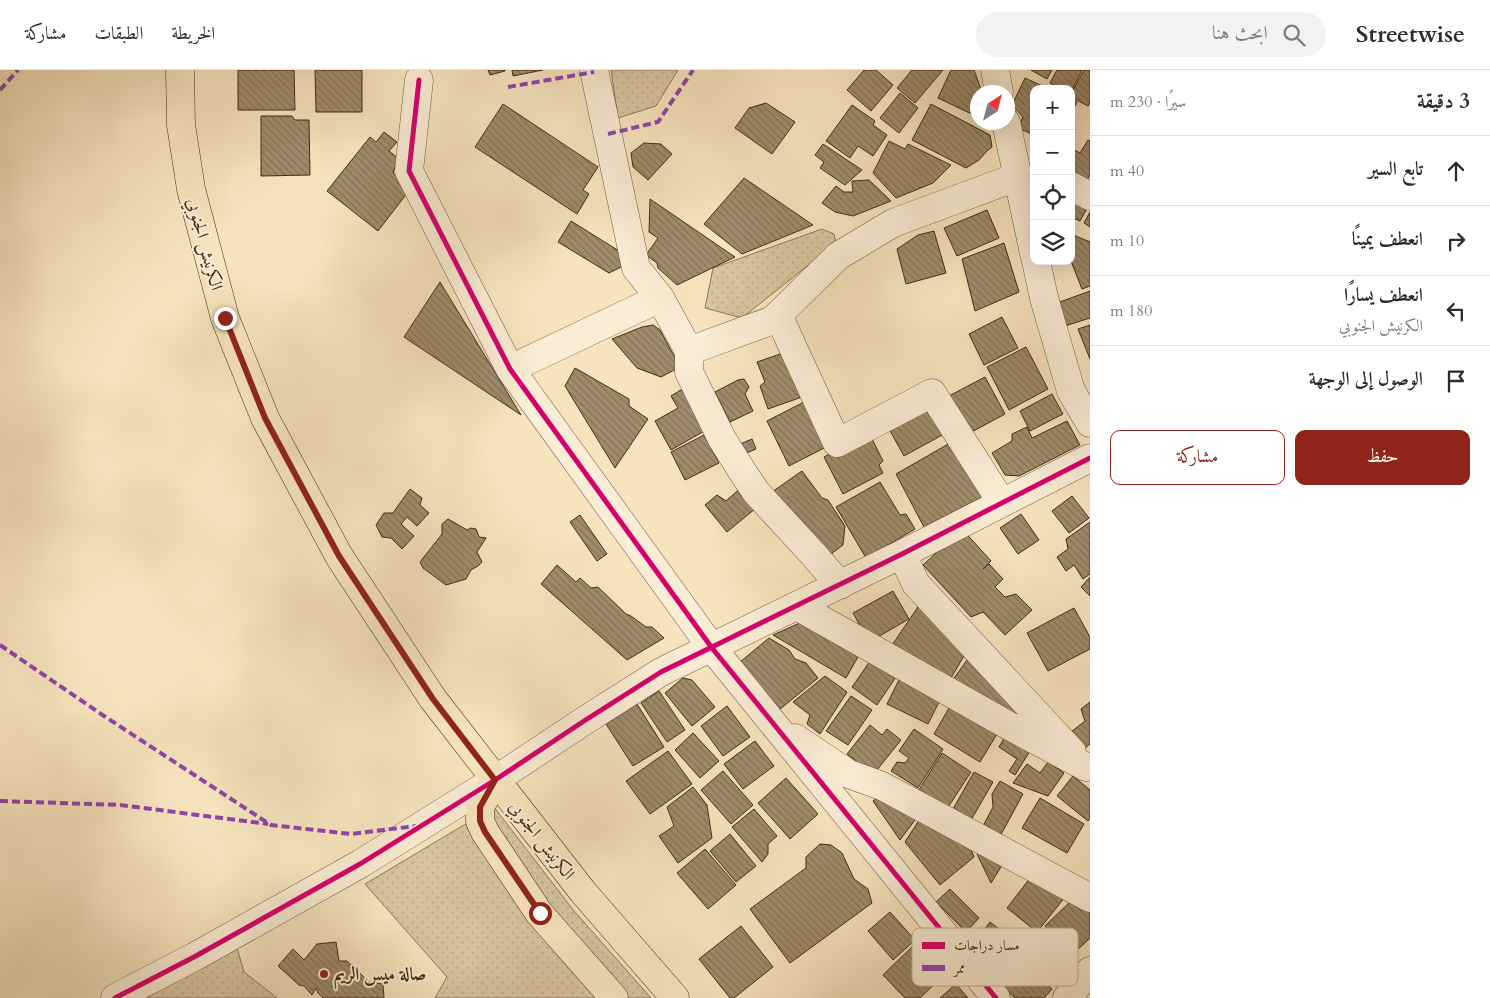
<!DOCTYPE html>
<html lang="ar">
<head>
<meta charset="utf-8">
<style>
	body { margin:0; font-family:Cardo,Amiri,serif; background:#f2f2f3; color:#2b2b33; direction:rtl }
	.controls { position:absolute; right:15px; top:15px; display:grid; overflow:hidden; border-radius:10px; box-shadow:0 5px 20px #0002 }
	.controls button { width:45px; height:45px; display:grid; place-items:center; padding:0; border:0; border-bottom:1px solid #e1e1e2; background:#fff; color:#2b2b33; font:25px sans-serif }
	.compass { position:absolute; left:970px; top:15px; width:45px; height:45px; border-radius:50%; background:#fff; box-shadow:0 5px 20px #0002; rotate:36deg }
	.stop { position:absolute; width:15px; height:15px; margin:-11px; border:4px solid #8f2418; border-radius:50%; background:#fff }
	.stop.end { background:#8f2418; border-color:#fff; box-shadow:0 1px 5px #0008 }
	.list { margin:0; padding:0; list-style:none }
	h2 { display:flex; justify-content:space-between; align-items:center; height:65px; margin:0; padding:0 20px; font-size:21px }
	h2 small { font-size:16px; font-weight:400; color:#7c7c81 }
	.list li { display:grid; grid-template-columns:32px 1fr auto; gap:15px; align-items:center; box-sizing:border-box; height:70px; padding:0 20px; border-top:1px solid #e1e1e2 }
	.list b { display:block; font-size:19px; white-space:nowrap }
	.list p { margin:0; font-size:16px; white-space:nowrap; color:#7c7c81 }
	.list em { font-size:16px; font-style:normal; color:#7c7c81 }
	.actions { display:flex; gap:10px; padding:15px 20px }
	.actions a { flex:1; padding:11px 0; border:1px solid #8f2418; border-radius:10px; text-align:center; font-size:18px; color:#8f2418 }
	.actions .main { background:#8f2418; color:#fff }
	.icon { flex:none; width:28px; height:28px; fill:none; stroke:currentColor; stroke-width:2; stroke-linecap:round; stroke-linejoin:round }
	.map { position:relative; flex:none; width:1090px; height:928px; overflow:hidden; direction:ltr }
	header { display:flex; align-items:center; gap:30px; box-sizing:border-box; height:70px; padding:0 25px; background:#fff; border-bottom:1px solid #e1e1e2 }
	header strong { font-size:24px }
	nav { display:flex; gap:28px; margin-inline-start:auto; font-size:18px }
	.search { width:350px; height:45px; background:#f2f2f3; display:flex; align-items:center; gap:12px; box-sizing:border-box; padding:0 18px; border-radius:28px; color:#7c7c81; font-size:19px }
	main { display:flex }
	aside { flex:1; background:#fff }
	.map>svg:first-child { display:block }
</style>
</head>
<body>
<header>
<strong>Streetwise</strong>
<div class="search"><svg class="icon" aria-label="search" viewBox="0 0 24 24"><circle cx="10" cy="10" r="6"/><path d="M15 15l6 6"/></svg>ابحث هنا</div>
<nav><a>الخريطة</a><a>الطبقات</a><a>مشاركة</a></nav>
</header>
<main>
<aside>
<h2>3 دقيقة<small>سيرًا · 230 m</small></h2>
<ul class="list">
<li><svg class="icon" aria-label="ahead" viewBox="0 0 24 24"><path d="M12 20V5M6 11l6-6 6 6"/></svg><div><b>تابع السير</b></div><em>40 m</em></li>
<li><svg class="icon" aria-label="right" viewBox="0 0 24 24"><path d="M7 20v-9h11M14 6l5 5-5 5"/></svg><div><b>انعطف يمينًا</b></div><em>10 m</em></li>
<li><svg class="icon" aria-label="left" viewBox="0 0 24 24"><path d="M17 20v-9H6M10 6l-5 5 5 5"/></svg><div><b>انعطف يسارًا</b><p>الكرنيش الجنوبي</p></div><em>180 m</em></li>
<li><svg class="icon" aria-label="arrive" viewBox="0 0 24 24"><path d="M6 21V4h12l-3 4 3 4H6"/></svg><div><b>الوصول إلى الوجهة</b></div></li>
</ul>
<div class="actions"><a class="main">حفظ</a><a>مشاركة</a></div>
</aside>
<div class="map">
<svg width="1090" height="928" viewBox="0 0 1090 928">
	<defs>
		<pattern id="grass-dots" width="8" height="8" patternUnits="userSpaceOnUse" patternTransform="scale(1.25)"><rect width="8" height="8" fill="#d8c5a1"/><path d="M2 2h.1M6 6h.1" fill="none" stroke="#bba98a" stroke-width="1.8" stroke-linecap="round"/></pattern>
		<pattern id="building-back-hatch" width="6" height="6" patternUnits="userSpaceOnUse" patternTransform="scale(1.25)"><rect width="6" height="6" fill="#a08c6c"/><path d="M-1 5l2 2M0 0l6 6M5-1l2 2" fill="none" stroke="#847358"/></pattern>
	</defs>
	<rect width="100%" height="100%" fill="#f7e4be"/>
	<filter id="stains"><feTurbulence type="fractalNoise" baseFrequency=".004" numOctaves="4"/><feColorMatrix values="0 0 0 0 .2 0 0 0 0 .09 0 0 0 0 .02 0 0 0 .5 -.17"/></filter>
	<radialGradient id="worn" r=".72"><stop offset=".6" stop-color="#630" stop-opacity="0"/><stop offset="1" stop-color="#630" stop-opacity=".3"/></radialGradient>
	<!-- grass -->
	<path fill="url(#grass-dots)" stroke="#8c785a" d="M611,0H678L656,36L618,48Z
		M822,159L834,164L836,173L742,248L705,238L713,198Z
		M494,737L574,841L651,928H435L447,907L365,814Z
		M237,878L244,902L277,928H145Z"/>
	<!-- building -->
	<path fill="url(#building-back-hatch)" stroke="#412c14" d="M238,0H294L295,40H238Z
		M315,0H362V42H316Z
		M488,0H505V1L490,5Z
		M512,0H543L513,6Z
		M864,0H876L893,15L871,41L847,20Z
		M912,0H943L915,33L897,18Z
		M951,0H974L982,22H978V47L938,28Z
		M1031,0H1052L1047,9Z
		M1057,0H1082L1071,22V19H1062L1050,13Z
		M1084,0H1090V32L1088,36L1071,27V24Z
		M1025,8L1049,19H1034V65L1018,58L1023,47L1012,35Z
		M900,23L918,38L899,63L880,48Z
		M1071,29L1077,32L1071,44Z
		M766,33L795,52L772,84L735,58L749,38Z
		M503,34L598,97L583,120L589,124L577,144L475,77Z
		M931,34L990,65L992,77L987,81L979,90L966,98L912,70Z
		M852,35L875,51L873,55L887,65L873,86L858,76L850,88L826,71Z
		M261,46H292L295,50H309L310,105L261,106Z
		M384,62L397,72L389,81L398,88L393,103L406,114L408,122L378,161L327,121L370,67L376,72Z
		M1088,70L1090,71V105L1081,120L1071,114V78L1080,83Z
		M889,71L905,79L908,74L951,95L933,113L896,128L873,103Z
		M644,73L661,74L672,84L648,110L633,97L631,83Z
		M823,74L862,100L845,115L820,98L824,92L815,85Z
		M744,108L813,155L742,184L704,154Z
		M869,110L891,131L853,146L835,142L822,133L836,116L844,122H853L852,111Z
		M1071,120L1090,133L1080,151L1071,147Z
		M650,129L735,187L677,215L658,198L657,193L646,185L658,168L649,162Z
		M987,140L999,168L957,186L944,158Z
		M1090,142V157L1084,153Z
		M571,151L619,181L623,196L609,203L558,172Z
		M934,161L946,203L906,214L897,179L918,165Z
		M1071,164L1090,172V216L1082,219L1071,191Z
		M1004,173L1019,222L975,241L962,189Z
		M440,212L521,345L404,267Z
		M1090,221V248L1065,256L1057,233Z
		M1002,247L1018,278L984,295L969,264Z
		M653,255L660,260L680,297L661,307L637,298L612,269L642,257Z
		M1090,255V289L1078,259Z
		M1026,277L1048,319L1009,340L987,297Z
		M786,282L802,327L768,339L760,316L765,312L757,292Z
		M575,298L629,329V336L648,349L615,398L565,316Z
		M985,307L1005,344L968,364L947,327Z
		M744,309L749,317L745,324L753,341L730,352L715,322L738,310Z
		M684,318L708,359L671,380L655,351L678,338L671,326Z
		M1052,324L1063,344L1030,361L1020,341Z
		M804,332L832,374L789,396L767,351Z
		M928,335L944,364L904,386L888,357Z
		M1067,351L1080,375L1019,406L1005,405L992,383L1012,371V364L1027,357L1032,368Z
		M869,363L883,391L879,395L883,403L843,424L824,387Z
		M704,365L719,393L685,410L671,382Z
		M752,369L756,379L737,387L733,377Z
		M957,369L992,422L924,457L896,404Z
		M802,401L822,428L828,430L845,456L843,475L822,491L772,422Z
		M880,412L900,445L906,444L915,459L866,488L836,437Z
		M744,415L756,438L727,462L705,435L717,425L726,431Z
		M410,419L422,428L420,435L429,443L417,456L407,447L401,454L414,466L402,479L391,468L382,467L376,455L384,443H393Z
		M1072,426L1089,448L1069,463L1052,441Z
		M1021,444L1039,470L1018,484L1000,458Z
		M580,445L607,484L597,491L570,452Z
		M448,449L467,460L471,458L476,459L479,467L486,468L477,482L482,492L478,496L471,500L466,509L446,515L423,498L420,492L442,464V454Z
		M1090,452V504L1083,509L1074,495L1066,501L1057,487L1068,479L1066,469Z
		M962,459L991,491L983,499L989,494L1003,509L995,517L1005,527L1016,524L1032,540L1005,565L983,542L971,547L923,495Z
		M557,495L576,512L580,508L591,518L598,517L626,544L631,546L646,557H652L664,568L627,590L541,514Z
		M1090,507V526L1081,517Z
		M893,521L909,549L869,572L853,543Z
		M920,534L964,586L945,618L888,581Z
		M1074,538L1090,567V579L1048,601L1027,563Z
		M802,552L859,585L846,608L773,565Z
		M769,568L789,580L795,589L806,593L818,608L779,640L740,592Z
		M970,586L1027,647L1019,658L949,615Z
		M873,587L898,604L877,635L852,617Z
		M825,606L847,622L820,664L807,654L810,645L793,632Z
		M901,606L942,626L928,654L887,634Z
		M683,608L692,610L715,637L692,656L665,623Z
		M659,621L685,660L667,672L641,633Z
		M851,626L872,640L848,675L826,661Z
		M953,631L1000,659L980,692L934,664Z
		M1090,632V674L1084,679L1071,662L1085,651L1081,639Z
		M637,634L664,677L633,696L606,654Z
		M727,636L750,667L723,686L701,656Z
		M870,655L882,665L887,659L901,670L873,705L847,684Z
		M914,659L943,679L918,718L891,701L897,692L905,693L909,688L899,681Z
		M693,663L719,691L700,708L675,680Z
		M1006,665L1030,681L1015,705L1009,701L1017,689L999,677Z
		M755,671L774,696L743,719L724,694Z
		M668,681L692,714L650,744L626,711Z
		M942,683L971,702L945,742L917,723Z
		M1048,692L1064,703L1048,726L1013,713L1027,694L1040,703Z
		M723,701L753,735L731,754L701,720Z
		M974,702L993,712L967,757L949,746Z
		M1073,706L1090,720V748L1088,751L1057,726Z
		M786,708L818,744L790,769L758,733Z
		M1000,711L1023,724L998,770L981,760L993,737L992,724Z
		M693,717L707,735L712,768L678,793L659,766L674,756L667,737Z
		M885,722L918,746L900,770L873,731Z
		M1040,728L1084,754L1067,783L1022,758Z
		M754,739L777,766L768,774V784L762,792L732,757Z
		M923,744L968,772L974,787L940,815L905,772Z
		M730,764L756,796L736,812L710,781Z
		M820,774L831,775L842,783L854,809L868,819L872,833L790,893L750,839L806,798V787Z
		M981,778L1004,792L991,813L977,784Z
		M705,779L736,815L708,839L677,803Z
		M1034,803L1065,827L1037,862L1007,838Z
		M950,819L979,848L966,862L936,832Z
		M1072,830L1090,838V868L1073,884L1045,856Z
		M890,842L915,870L893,890L868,861Z
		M990,852L1021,876L1002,902L971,878Z
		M741,856L773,897L734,928H730L699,889Z
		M336,872L339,891H347L369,912L383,914L384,928H323L318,923L316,918L312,925L304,916L299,915L278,896L293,879L304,890L317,874Z
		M915,874L944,905L920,928H905L883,905Z
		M1019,891L1052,919L1044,928H1015L999,914Z
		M956,914L968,928H940Z"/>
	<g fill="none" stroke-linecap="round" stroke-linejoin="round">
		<!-- minor casing -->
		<g stroke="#6e5a3e" stroke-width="29">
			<path id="minor" d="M594,0L636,198L660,228L689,281L773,250L838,186L893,153L1017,107
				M995,0L999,22
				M419,10L409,101L510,299L712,578L996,928
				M1006,52L1034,183
				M1071,116L1090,126
				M1036,191L1044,228L1071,321L1090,353
				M778,245L837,373L932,323L1002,433
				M689,281V302L722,369L742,401L756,422L813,484L840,515
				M510,299L660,228
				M902,484L916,514L1072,682
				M797,536L1013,658L1086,697
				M795,668L849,704L882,716L1090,828
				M115,928L194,887L360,794L495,710L584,651L661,602L902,484L1090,388
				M1067,928L1090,901"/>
		</g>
		<!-- major casing -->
		<g stroke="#412c14" stroke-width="29">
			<path id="major" d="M180,0L181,55L191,119L225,248L265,348L339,486L433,629L583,822L675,928
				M495,710L480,737V751L485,762L539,843L614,928"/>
		</g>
		<!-- minor -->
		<use href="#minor" stroke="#faedd5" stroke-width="28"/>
		<!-- major -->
		<use href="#major" stroke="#f7e4be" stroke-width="28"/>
		<!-- quiet -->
		<path stroke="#8e44ad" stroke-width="4" stroke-dasharray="8 4" stroke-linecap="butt" d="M508,17L594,2
			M0,20L18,0
			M608,64L658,52L693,0
			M0,575L104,646L271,755L351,764L416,756
			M0,731L120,735L268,754"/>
		<!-- cycleway casing -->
		<g stroke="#faedd5" stroke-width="8">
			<path id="cycleway" d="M419,10L409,101L510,299L712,578L996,928
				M115,928L194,887L360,794L495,710L584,651L661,602L902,484L1090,388"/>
		</g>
		<!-- cycleway -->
		<use href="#cycleway" stroke="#d6006c" stroke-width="5"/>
	</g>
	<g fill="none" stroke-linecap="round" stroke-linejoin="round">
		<!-- route -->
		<path stroke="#8f2418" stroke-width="6" d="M225,248L265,348L339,486L433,629L495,710L480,737V751L485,762L540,843"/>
	</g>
	<!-- markers -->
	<circle fill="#8f2418" stroke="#faedd5" stroke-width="2" cx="324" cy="904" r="5"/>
	<g text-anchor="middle" stroke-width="4" stroke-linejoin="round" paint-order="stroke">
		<!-- street labels -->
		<g font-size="18" fill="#412c14" stroke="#faedd5">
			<text transform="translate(205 174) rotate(75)" y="6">الكرنيش الجنوبي</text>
			<text transform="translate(542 770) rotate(52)" y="6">الكرنيش الجنوبي</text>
		</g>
		<!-- poi labels -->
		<g font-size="18" font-weight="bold" fill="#412c14" stroke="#faedd5" text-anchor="start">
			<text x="334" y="910">صالة ميس الريم</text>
		</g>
	</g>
	<!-- legend -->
	<rect x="912" y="858" width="166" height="58" rx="8" fill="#faedd5" stroke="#c2b39b" stroke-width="1"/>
	<rect x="922" y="872" width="23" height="7" fill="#d6006c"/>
	<rect x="922" y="895" width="23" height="6" fill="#8e44ad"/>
	<g font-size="14" fill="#412c14">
		<text x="954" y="880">مسار دراجات</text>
		<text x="954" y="903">ممر</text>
	</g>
	<rect width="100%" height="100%" filter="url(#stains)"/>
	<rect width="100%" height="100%" fill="url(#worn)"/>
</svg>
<div class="controls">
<button>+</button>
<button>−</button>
<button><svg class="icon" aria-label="locate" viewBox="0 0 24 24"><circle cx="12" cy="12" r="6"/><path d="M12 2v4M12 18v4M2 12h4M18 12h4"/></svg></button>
<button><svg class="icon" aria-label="layers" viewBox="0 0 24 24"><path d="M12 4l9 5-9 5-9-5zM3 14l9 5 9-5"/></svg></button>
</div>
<svg class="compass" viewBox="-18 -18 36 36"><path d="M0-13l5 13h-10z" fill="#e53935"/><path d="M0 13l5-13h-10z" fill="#7c7c81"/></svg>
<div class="stop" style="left:540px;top:843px"></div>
<div class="stop end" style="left:225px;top:248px"></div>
</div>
</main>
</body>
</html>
